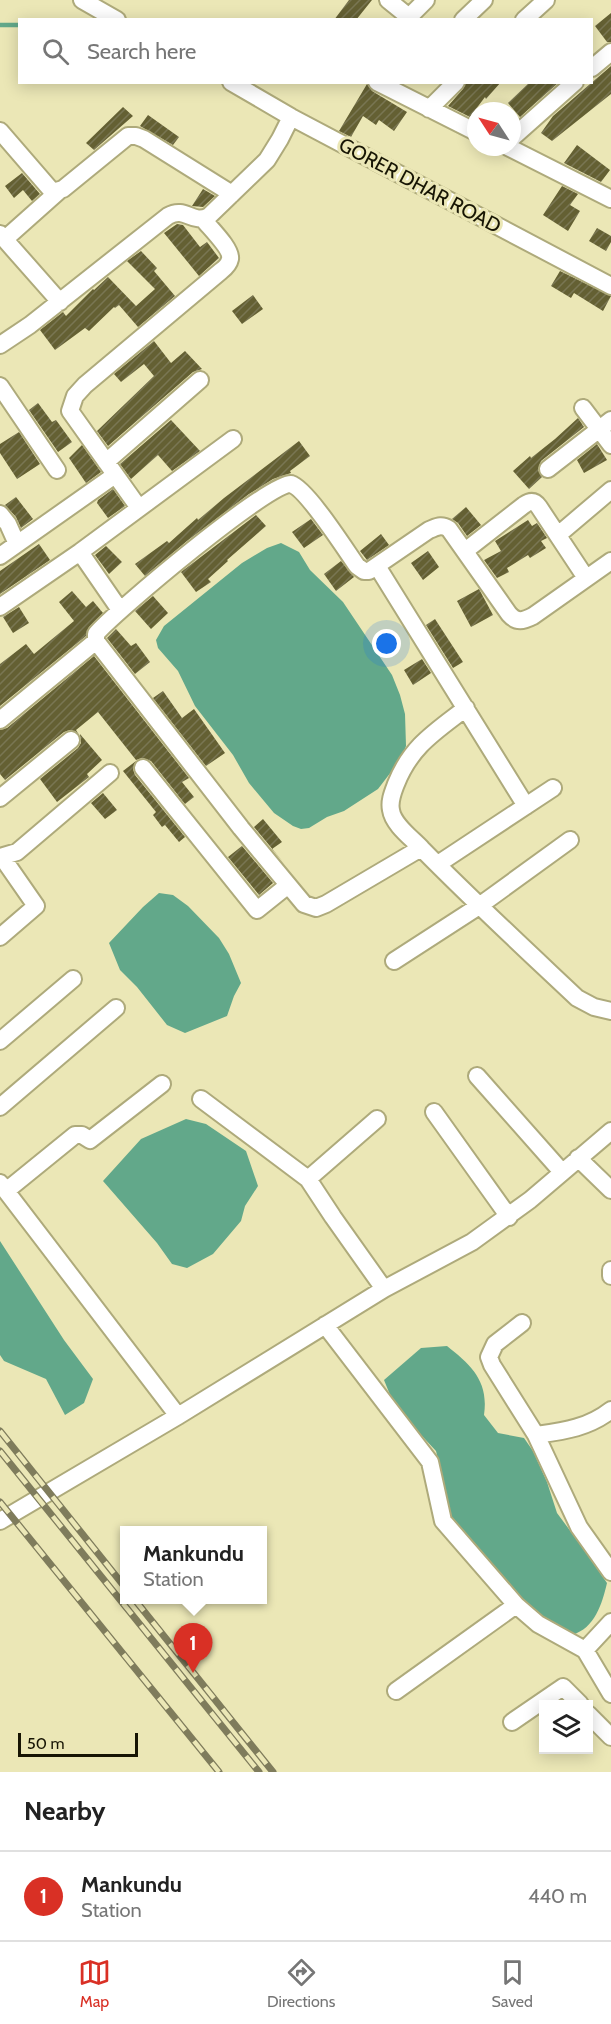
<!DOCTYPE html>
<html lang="en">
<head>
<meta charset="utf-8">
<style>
	body { margin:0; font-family:Cabin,sans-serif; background:#f2f2f2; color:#222 }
	.controls { position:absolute; right:18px; bottom:18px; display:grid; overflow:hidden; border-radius:0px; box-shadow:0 3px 15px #0003 }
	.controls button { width:54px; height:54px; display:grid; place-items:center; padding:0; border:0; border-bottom:2px solid #e0e0e0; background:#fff; color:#222; font:30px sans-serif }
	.compass { position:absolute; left:467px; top:102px; width:54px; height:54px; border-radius:50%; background:#fff; box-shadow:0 3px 15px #0003; rotate:306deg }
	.scale { position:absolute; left:18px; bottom:15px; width:120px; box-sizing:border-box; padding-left:6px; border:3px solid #171504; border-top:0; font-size:16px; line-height:21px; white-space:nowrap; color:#171504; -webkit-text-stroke:4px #ebe7b6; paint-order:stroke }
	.you { position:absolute; left:387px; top:644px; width:21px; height:21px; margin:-15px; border:4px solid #fff; border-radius:50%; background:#1a73e8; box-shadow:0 0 0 9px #1a73e833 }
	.badge { display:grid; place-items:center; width:39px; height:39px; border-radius:50%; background:#d93025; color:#fff; font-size:20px; font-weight:700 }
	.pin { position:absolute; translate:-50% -50px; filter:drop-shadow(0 2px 3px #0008) }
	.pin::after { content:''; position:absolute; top:32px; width:21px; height:18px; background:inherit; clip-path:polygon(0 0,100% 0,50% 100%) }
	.popup { position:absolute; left:120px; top:1526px; width:147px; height:78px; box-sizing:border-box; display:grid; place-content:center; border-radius:0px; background:#fff; filter:drop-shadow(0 2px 4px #0005); font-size:20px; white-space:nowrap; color:#767676 }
	.popup b { font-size:22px; color:#222 }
	.popup::after { content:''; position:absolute; left:50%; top:100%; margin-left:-12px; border:12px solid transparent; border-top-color:#fff }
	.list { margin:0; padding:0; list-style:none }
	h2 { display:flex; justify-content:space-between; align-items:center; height:78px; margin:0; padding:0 24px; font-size:26px }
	h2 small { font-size:20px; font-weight:400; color:#767676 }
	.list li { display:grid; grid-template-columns:39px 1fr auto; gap:18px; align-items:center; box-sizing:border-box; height:90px; padding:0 24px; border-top:2px solid #e0e0e0 }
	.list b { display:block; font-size:22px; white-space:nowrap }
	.list p { margin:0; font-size:20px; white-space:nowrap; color:#767676 }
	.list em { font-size:20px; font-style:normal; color:#767676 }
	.icon { flex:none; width:33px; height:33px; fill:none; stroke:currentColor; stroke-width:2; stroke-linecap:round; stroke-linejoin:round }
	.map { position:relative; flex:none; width:611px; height:1772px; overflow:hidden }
	.search { position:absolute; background:#fff; box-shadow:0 3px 15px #0003; left:18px; right:18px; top:18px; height:66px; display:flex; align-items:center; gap:15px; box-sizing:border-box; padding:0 21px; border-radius:0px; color:#767676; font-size:22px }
	.sheet { height:168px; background:#fff }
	nav { display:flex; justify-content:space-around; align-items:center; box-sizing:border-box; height:84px; border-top:2px solid #e0e0e0; background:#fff; font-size:16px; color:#767676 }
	nav a { display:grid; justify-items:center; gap:3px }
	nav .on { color:#d93025 }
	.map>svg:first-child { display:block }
</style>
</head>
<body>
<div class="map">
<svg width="611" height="1772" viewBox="0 0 611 1772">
	<defs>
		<pattern id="building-hatch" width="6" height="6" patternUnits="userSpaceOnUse" patternTransform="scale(1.5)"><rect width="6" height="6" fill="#646033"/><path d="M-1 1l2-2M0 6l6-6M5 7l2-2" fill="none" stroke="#797653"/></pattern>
	</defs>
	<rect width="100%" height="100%" fill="#ebe7b6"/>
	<!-- water -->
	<path fill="#62a88a" d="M281,543L299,552L310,570L343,602L392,675L400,695L405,714L406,746L401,759L378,789L344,811L327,817L309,828L301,829L293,826L274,813L249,783L233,755L195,706L178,671L158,648L156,640L164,626L242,563L267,548Z
		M159,893L173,895L188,906L219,938L229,954L241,983L234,996L227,1016L185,1033L167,1025L137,987L120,970L109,943L143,907Z
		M186,1119L206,1124L246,1151L258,1186L245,1206L241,1221L213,1254L187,1268L172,1264L157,1243L103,1181L141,1139Z
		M0,1241L64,1340L93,1379L84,1403L65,1415L46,1379L4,1361L0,1355Z
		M447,1346C471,1365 489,1381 484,1415L498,1433L524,1438L533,1451L547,1482L557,1513L580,1544L607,1583C602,1604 595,1628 572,1635L555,1626L516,1594L449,1517L446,1493L436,1451L395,1407L384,1380L421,1348Z"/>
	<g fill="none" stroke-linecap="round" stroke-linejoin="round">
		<!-- stream -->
		<path stroke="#62a88a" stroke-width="4.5" d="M0,25H20"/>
	</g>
	<!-- building -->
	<path fill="url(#building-hatch)" d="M349,0H372L356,20H334Z
		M611,13V42H607L595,26Z
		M611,66V94L552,141L541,133L553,116Z
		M466,82H501L486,99L485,97L470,117L448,106L463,89Z
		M530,82H559L520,117L508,103Z
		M367,84L372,91L407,112L394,131L379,120L376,125L363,116L351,137L339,131Z
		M123,107L133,116L94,150L86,143Z
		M148,115L179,137L173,145L140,126Z
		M577,145L610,170L601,182L564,163Z
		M22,173L40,194L32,201L23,190L14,198L5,186Z
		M562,186L578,194L570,205L580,211L568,231L543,215Z
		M203,189L215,196L203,207L192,206Z
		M177,224L183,225L200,247L207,242L219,258L199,276L164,233Z
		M597,228L611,236V242L606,251L589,241Z
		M141,251L157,268L154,271L175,296L138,327L119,305L115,308L114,307L89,331L85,328L55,350L40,330L63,312L66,316L93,289L94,290L108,277L136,306L155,289L127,261Z
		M560,271L611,296L603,311L574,293L571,298L551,286Z
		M253,295L263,309L242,324L232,311Z
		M154,341L171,363L185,351L202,369L193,372L108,446L97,431L154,376L144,364L121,382L114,374Z
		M38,403L52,422L56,420L72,442L58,452L29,410Z
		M578,418L584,427L541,461L538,470L542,477L529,489L513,471L530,456L531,458L555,439Z
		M171,420L200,451L172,471L158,455L131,479L120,464Z
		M19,432L40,464L17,479L0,453V444Z
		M299,441L310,456L290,471L291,473L273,479L249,494L187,541L145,576L135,564L167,541L169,543L197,518L198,520L224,498Z
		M597,444L607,460L584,473L577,460Z
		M82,445L101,472L86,483L69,458Z
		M113,489L125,506L108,518L97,503L98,500Z
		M16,497L33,519L21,528L16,517L5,505Z
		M466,507L481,525L467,536L458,523L452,519Z
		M256,515L266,526L227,560L228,561L208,579L211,582L196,592L181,572Z
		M311,519L323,535L304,548L292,532Z
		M528,520L532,526L537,523L547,538L541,541L546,548L530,558L528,555L507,568L509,572L497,578L484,560L501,551L495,541Z
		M381,534L389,545L367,560L360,551Z
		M39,544L50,560L0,594V571Z
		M106,546L122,562L109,574L95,555Z
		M428,551L439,567L423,580L411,563Z
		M341,561L354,577L336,591L324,574Z
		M479,589L493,615L471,627L457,601Z
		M72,591L86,607L93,601L103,613L89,627L86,636L0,706V664L26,644L34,654L74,621L59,602Z
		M153,596L168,613L151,629L135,611Z
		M19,607L29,623L13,633L3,617Z
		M435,619L463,662L453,668L426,625Z
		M116,629L131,646L136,643L150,662L135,674L107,638Z
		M94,656L189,778L182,782L194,797L185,804L151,761L142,758L136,760L98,712L76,730L78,733L70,730L64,732L5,780L0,774V730L7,728Z
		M422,659L431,673L413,685L404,670Z
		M163,691L182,718L194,709L225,753L206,766L153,698Z
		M80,734L102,760L87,774L89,777L57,802L40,779L78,748L81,743Z
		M136,761L133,769L135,775L185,837L179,842L165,825L162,827L153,815L156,812L123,771Z
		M103,793L117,810L105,819L91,803Z
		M263,819L282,842L272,849L284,863L254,827Z
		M242,846L273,883L259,895L228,857Z"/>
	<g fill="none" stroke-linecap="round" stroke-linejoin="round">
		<!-- minor casing -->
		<g stroke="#aeaa7b" stroke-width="20">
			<path id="minor" d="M82,0L117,20
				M388,0L409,17
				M406,20L426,0
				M463,20L484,0
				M524,20L546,0
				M592,68L611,52
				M231,82L291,117L611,286
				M377,82L476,132
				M429,109L456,82
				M0,131L51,190L56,191L63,189L128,136H136L144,139L232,194
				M512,138L575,82
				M508,147L611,199
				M0,234L60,302
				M5,239L60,190
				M0,345L30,325L168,216C186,206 192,225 209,216L267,160L280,139L291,117
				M0,386L57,470
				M583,408L611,445
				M106,462L200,380
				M548,469L611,420
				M139,508L70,411L75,396L85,385L221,271C225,268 229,264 230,259C232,249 210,228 203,219
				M0,514L8,524L17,544
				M558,535L611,490
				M465,551L524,505C530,501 534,500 539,507L586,578
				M80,552L120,610
				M0,556L115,475
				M377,566L526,806
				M0,607L80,552L233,439
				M466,708C435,732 411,746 396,784C393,792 389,801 391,810C393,825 413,839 422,849C472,900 525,949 577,998L594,1007L611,1011
				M0,720L96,641
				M143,768L257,910L287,886
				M0,798L71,740
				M421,848L326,904L316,908L304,904L241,828L99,645L96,641V634C113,613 273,479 291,484C307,489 345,549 357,566L364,571H369L429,530C437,527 441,524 449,529L509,614C517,623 523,621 533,616L611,561
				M0,857L17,852L110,773
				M438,864L553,788
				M0,937L36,906L2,857
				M394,961L479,906L570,840
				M0,1041L73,979
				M477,1076L562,1172
				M201,1099L308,1179L333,1217L384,1289
				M0,1107L116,1008
				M434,1112L509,1217
				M578,1158L611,1190
				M308,1179L377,1119
				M0,1183L178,1416
				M6,1191L75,1135H82L90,1140L162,1084
				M611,1270V1276
				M522,1323L495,1344L489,1357L492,1365L536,1435L579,1527L611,1572
				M325,1325L430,1462L443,1521L516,1605L538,1624L585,1650L611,1694
				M536,1435C564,1431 588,1428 611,1410
				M0,1521L178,1416L384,1289L472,1242L530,1200L611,1131
				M585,1650L611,1622
				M396,1691L516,1605
				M588,1714L611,1737
				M512,1722L563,1687L580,1704"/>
		</g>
		<!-- minor -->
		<use href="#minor" stroke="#fff" stroke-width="16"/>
		<!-- rail casing -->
		<g stroke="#7f7c5c" stroke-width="7">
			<path id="rail" d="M0,1431L124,1586
				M0,1451L259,1772
				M0,1502L219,1772
				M135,1600L273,1772"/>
		</g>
		<!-- rail -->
		<use href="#rail" stroke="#ebe7b6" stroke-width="4.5" stroke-dasharray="14" stroke-linecap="butt"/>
	</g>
	<g text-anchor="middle" stroke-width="6" stroke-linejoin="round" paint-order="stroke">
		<!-- street labels -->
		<g font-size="20" fill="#171504" stroke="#ebe7b6">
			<text transform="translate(420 185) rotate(28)" y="7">GORER DHAR ROAD</text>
		</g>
	</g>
</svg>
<div class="controls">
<button><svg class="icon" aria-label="layers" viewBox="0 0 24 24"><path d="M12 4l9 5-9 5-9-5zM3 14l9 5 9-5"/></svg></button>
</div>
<svg class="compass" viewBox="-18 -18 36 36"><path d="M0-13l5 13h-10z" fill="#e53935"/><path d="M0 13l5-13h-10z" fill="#767676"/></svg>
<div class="scale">50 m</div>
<div class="you"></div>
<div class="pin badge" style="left:193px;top:1673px">1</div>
<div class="popup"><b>Mankundu</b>Station</div>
<div class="search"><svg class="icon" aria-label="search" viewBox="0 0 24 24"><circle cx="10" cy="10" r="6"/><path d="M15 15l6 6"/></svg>Search here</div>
</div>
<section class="sheet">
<h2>Nearby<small></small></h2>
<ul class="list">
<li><span class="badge">1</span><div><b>Mankundu</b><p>Station</p></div><em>440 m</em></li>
</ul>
</section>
<nav>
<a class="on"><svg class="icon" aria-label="map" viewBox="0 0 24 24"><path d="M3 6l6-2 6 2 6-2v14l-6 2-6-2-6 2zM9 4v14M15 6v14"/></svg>Map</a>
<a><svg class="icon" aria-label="directions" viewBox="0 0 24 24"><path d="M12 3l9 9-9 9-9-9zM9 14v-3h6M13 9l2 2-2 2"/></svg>Directions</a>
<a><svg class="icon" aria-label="saved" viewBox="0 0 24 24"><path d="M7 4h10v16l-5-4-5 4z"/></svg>Saved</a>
</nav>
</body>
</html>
